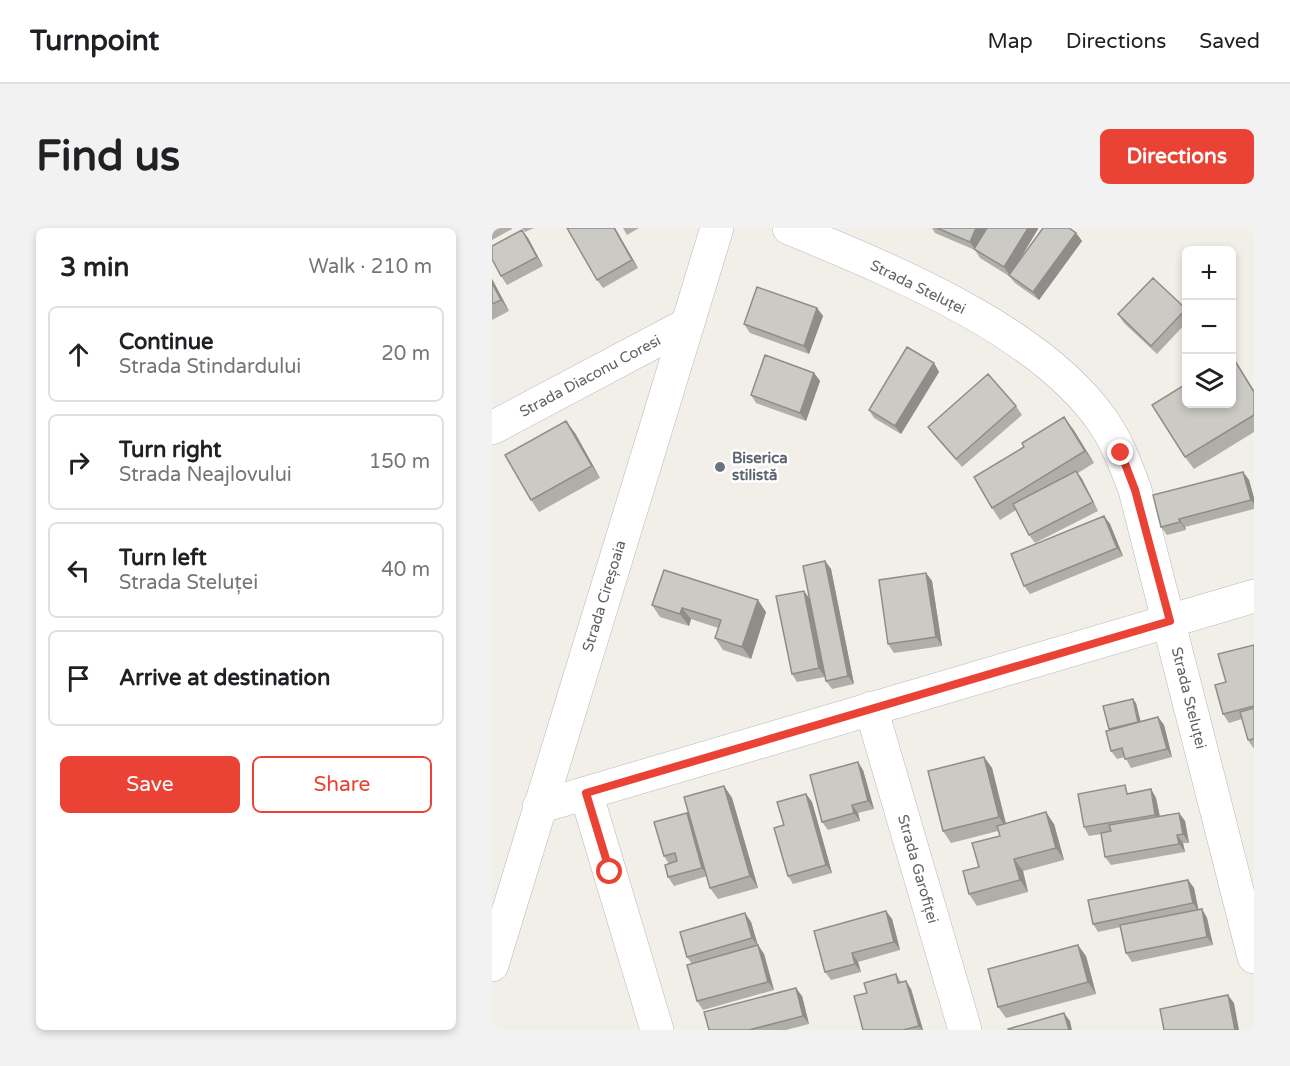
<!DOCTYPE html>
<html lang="en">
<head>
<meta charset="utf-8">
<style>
	body { margin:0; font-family:"Varela Round",sans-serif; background:#f2f2f2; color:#202124 }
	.controls { position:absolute; right:18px; top:18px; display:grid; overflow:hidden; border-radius:9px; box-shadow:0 3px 9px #0003 }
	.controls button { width:54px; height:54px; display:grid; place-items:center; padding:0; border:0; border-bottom:2px solid #e0e0e0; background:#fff; color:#202124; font:30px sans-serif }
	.stop { position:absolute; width:18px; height:18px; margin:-14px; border:4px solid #ea4335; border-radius:50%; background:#fff }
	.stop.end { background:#ea4335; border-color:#fff; box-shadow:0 2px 6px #0008 }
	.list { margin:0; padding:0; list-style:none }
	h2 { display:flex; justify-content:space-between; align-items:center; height:78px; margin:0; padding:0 24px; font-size:26px }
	h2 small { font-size:20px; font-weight:400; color:#757577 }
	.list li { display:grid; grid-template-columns:39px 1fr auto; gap:18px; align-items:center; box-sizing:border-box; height:96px; margin:0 12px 12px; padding:0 12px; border:2px solid #e0e0e0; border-radius:9px }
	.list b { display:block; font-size:22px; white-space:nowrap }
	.list p { margin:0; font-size:20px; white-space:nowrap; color:#757577 }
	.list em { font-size:20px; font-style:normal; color:#757577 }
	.actions { display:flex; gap:12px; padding:18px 24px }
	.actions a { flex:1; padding:14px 0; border:2px solid #ea4335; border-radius:9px; text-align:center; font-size:21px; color:#ea4335 }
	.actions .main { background:#ea4335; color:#fff }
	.icon { flex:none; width:33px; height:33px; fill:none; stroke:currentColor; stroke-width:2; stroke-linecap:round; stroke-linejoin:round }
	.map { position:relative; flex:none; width:762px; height:802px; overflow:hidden; border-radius:9px }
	header { display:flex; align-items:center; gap:36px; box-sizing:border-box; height:84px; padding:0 30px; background:#fff; border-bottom:2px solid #e0e0e0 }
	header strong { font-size:28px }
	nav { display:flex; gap:33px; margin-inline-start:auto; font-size:21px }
	.intro { display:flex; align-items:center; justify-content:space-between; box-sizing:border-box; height:144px; padding:0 36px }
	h1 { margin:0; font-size:42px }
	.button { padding:15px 27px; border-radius:9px; background:#ea4335; color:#fff; font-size:21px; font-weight:700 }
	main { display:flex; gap:36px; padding:0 36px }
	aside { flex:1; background:#fff; border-radius:9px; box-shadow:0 3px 9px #0003 }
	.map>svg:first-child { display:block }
</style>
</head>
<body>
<header>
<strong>Turnpoint</strong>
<nav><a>Map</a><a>Directions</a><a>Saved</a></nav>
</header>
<div class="intro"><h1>Find us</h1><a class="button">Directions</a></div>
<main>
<aside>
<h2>3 min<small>Walk · 210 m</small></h2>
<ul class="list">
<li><svg class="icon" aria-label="ahead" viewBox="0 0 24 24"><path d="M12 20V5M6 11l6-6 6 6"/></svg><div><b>Continue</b><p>Strada Stindardului</p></div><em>20 m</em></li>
<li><svg class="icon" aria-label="right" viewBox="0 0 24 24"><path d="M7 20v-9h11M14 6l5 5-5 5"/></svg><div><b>Turn right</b><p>Strada Neajlovului</p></div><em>150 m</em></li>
<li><svg class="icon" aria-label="left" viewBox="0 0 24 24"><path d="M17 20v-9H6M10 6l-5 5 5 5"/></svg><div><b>Turn left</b><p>Strada Steluței</p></div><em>40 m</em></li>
<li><svg class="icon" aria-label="arrive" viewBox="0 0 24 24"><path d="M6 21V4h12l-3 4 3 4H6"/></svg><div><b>Arrive at destination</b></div></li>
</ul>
<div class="actions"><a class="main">Save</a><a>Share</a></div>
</aside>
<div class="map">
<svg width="762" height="802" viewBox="0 0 762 802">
	<rect width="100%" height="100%" fill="#f1efe8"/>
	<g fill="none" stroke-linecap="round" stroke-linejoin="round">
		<!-- minor casing -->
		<g stroke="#b5b8bc" stroke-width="34">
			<path id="minor" d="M297,0C398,42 549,102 612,195C626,216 634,238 643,262L762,729
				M0,200L196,96
				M379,480L473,802
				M94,565L165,802
				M47,579L762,368
				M0,737L225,0"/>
		</g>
		<!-- minor -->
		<use href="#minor" stroke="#fff" stroke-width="33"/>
	</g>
	<!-- wall -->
	<path fill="#afaea9" d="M0,0H20V1L0,12Z
		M30,0H42L33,4Z
		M75,0H123L146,40L111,60L105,52Z
		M131,0H147L135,7Z
		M440,0H494L490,9L495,0H546V1L526,34L584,5L590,13L547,72L523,55L517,48L488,30L483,22L443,5Z
		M30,2L36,10L51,38L15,57L9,48Z
		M0,51L17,83L0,92Z
		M325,80L331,88L317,126L258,105L252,96Z
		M694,81V95L665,126L632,95L626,86Z
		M740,128L762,162V204L702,241L693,229Z
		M442,135L447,144L409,206L382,190L377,182Z
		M322,145L328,153L314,193L264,175L259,167Z
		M524,178L530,187L470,239L442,207L436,199Z
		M581,201L602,235L586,245L590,251L606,283L543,315L537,307L524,282L508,292L500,280Z
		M83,205L108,250L47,284L39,272Z
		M751,244L757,252L762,270V281L693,299L694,302L675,307L669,299Z
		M612,288L618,296L631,328L538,366L532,358Z
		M333,333L339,341L362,456L340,461L334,453L333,449L305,454L300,446L317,370Z
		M434,345L440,353L450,418L402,425L396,416Z
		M160,377L274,384L259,431L231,422L223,410L226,400L199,391L197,398L168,389Z
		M762,417V521L756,512L750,491L737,495L731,486L734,454Z
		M644,475L648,493L666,489L672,497L680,529L639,540L633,529L625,531L619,523Z
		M492,529L500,540L514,595L562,596L572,632L531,643L536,664L485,678L477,666L508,608L506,603L459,615L451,603Z
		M371,542L382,581L366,585L368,593L336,602L330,594Z
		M232,558L240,570L266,660L226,671L218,660L215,648L182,658L176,649L177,636L172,628Z
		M659,561L664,570L668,588L687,585L693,593L697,615H691L693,624L619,637L613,629L609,606L597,608L592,599L639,565Z
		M314,566L320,574L340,645L301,656L296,648Z
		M696,652L702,660L706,682L710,681L715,690L721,717L640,734L634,725L629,699L606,704L601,696Z
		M394,683L400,691L408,722L366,734L369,744L339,752L333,744Z
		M253,685L259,694L266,717L272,726L282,762L211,782L205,773L200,736L195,729Z
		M594,728L604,766L514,790L506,779Z
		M404,746L409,754L414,753L419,761L431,802H371L375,765Z
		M310,768L317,796L294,802H217Z"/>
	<!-- shaded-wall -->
	<path fill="#8f8d8a" d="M122,0H123L146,40L140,32Z
		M484,0H494L484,23L478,14Z
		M536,0H546V1L518,48L512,39Z
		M30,2L36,10L51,38L45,29Z
		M584,5L590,13L547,72L541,64Z
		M0,51L17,83L9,72L0,55Z
		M325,80L331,88L317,126L312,118Z
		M442,135L447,144L409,206L403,198Z
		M322,145L328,153L314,193L308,185Z
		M572,189L581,201L602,235L593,223Z
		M74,193L83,205L108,250L100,238Z
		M584,243L590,251L606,283L601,274Z
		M751,244L757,252L762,270V276L759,272Z
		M612,288L618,296L631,328L625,320Z
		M687,291L693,299L694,302L688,294Z
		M333,333L339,341L362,456L356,448Z
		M434,345L440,353L450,418L444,409Z
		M312,363L318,371L333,449L327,440Z
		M266,372L274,384L259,431L250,419Z
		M190,380L199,391L197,398L188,386Z
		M641,471L644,475L650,499L647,495Z
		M666,489L672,497L680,529L675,521Z
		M492,529L500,540L515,601L507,589Z
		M366,534L371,542L382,581L376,573Z
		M232,558L240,570L266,660L258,648Z
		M659,561L664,570L669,595L663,587Z
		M314,566L320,574L340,645L334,637Z
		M360,577L366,585L368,593L362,585Z
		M554,584L562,596L572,632L564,620Z
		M195,585L200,593L216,648L210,640Z
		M687,585L693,593L697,615L691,606Z
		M685,607L691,615L693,624L687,616Z
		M522,631L531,643L536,664L528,652Z
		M696,652L702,660L707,684L701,675Z
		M710,681L715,690L721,717L715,709Z
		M394,683L400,691L408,722L402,714Z
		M253,685L259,694L266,718L260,710Z
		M266,717L272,726L282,762L276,754Z
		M586,717L594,728L604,766L596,754Z
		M360,725L366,734L369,744L363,736Z
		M414,753L419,761L431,802H430L427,798Z
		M304,760L310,768L317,796L311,788Z
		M736,767L742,775L747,802H743Z
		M572,785L578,793L580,802H577Z"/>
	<!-- building -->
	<path fill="#cccac5" stroke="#8f8d8a" stroke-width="1.5" d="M75,0H122L140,32L105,52Z
		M445,0H484L478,14Z
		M495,0H536L512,39L482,21Z
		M551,0H577L584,5L541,64L517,47Z
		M30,2L45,29L9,48L0,31V18Z
		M661,50L694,81L659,118L626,86Z
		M0,55L9,72L0,76Z
		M265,59L325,80L312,118L252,96Z
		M415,119L442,135L403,198L377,182Z
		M273,127L322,145L308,185L259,167Z
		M740,128L762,164V187L693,229L660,177L694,156V176H740Z
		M496,146L524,178L464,231L436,199Z
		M572,189L593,223L500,280L482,249L532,219L530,215Z
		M74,193L100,238L39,272L13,227Z
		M584,243L601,274L537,307L521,276Z
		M751,244L759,272L687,291L688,294L669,299L661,267Z
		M612,288L625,320L532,358L519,326Z
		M333,333L356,448L334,453L311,338Z
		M172,342L266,372L250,419L223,410L229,392L190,380L188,386L160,377Z
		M434,345L444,409L396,416L387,352Z
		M312,363L327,440L300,446L284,368Z
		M762,417V478L731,486L723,457L734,454L726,426Z
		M641,471L646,494L617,501L611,478Z
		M762,480V511L756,512L748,484Z
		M666,489L675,521L633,531L630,520L619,523L614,503Z
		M492,529L507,589L451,603L436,543Z
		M366,534L376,573L360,577L362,585L330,594L318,547Z
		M633,557L635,566L659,561L663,587L592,599L586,566Z
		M232,558L258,648L218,660L192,569Z
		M314,566L334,637L296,648L282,600L292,597L285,574Z
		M554,584L564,620L522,631L528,652L477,666L471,643L487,639L480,615L508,608L505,598Z
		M195,585L210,640L176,649L173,637L185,633L183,625L172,628L162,594Z
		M687,585L691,606L685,607L687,616L613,629L609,605L619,603L617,597Z
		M696,652L701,675L601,696L596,672Z
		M710,681L715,709L634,725L628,697Z
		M394,683L402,714L360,725L363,736L333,744L322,703Z
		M253,685L260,710L195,729L188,704Z
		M266,717L276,754L205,773L195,737Z
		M586,717L596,754L506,779L496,741Z
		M404,746L406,755L414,753L427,798L411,802H371L362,768L375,765L372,755Z
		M304,760L311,788L257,802H217L212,784Z
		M736,767L743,802H672L668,781Z
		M572,785L577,802H516V801Z"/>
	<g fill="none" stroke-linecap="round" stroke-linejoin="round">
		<!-- route -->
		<path stroke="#ea4335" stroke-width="8" d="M118,644L94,565L678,393L643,262L629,225"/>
	</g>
	<!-- markers -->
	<circle fill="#6b7280" stroke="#fff" stroke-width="2" cx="228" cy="239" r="6"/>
	<g text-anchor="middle" stroke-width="5" stroke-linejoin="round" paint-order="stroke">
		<!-- street labels -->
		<g font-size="15" fill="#5f6368" stroke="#fff">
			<text transform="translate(426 59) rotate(26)" y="5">Strada Steluței</text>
			<text transform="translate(98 148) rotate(-28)" y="5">Strada Diaconu Coresi</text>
			<text transform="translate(112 368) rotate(-73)" y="5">Strada Cireșoaia</text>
			<text transform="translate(697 470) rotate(76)" y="5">Strada Steluței</text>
			<text transform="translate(426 641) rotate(74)" y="5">Strada Garofiței</text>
		</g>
		<!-- worship labels -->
		<g font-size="15" font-weight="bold" fill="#5b616d" stroke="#fff" text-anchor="start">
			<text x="240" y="235">Biserica<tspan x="240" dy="17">stilistă</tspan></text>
		</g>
	</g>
</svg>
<div class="controls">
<button>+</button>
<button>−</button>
<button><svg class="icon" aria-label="layers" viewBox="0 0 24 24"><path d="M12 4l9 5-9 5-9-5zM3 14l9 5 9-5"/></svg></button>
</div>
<div class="stop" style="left:118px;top:644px"></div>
<div class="stop end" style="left:629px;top:225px"></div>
</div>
</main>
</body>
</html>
